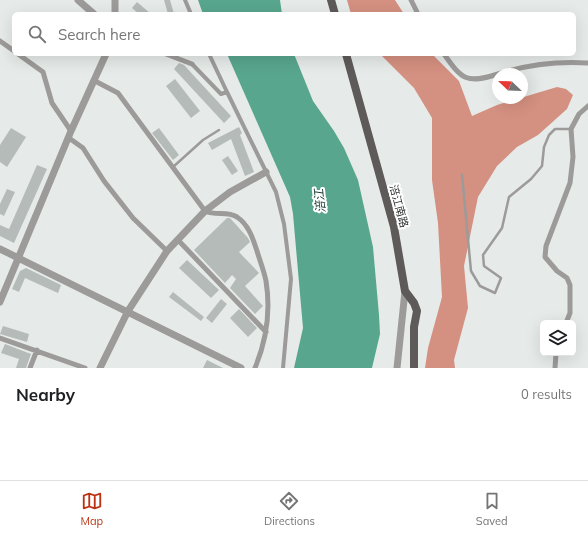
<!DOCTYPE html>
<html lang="en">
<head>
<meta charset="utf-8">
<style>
	body { margin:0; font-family:Mulish,"Noto Sans SC",sans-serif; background:#f6f6f6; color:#202124 }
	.controls { position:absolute; right:12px; bottom:12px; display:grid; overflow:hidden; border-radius:6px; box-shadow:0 4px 16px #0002 }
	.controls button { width:36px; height:36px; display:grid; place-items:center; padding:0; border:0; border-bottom:1px solid #e0e0e0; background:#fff; color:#202124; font:20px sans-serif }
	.compass { position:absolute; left:492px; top:68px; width:36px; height:36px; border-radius:50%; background:#fff; box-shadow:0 4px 16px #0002; rotate:293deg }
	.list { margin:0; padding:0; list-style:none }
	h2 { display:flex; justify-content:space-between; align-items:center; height:52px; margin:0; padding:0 16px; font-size:17px }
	h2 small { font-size:13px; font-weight:400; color:#757577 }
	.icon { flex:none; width:22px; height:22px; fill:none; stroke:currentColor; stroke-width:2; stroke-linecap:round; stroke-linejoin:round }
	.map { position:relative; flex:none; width:588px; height:368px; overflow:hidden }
	.search { position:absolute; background:#fff; box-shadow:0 4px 16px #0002; left:12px; right:12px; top:12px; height:44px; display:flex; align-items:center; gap:10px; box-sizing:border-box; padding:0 14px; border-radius:6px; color:#757577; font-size:15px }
	.sheet { height:112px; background:#fff }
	nav { display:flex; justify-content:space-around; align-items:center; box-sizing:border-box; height:56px; border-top:1px solid #e0e0e0; background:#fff; font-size:11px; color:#757577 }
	nav a { display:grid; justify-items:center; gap:2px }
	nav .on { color:#bc3213 }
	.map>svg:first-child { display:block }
</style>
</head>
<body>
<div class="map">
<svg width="588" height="368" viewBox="0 0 588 368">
	<rect width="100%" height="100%" fill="#e6ebe9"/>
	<!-- forest -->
	<path fill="#d49080" d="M347,0H395L404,14H351Z
		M380,54H432L459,81L472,116L497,105L557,87L566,89L573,95L567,109L538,135L517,147L497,166L478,197L464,266L468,308L454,360L455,368H425L428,348L442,297L438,223L432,180V118L414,88Z"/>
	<!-- water -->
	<path fill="#58a68d" d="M198,0H280L282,14H203Z
		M227,54H294L313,101L334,131L344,148L358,180L373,247L379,315L380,334L372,368H294L303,328L293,214L290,197Z"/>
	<!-- building -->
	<path fill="#b5bbb9" d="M164,0H170L174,14H168Z
		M137,2L151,14H139L132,8Z
		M179,63L184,65L231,116L224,123L174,69Z
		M175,79L200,111L191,118L166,86Z
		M239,127L242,133L240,135L254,172L245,176L231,139L212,150L208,143Z
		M11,128L26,137L7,167L0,162V145Z
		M159,128L179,155L173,160L152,133Z
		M228,156L238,171L232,175L222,160Z
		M37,165L47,169L14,243L0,236V225L9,229Z
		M7,189L15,192L4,216L0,214V204Z
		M227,218H230L248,238L250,242L239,252L259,273L245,286L263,306L255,314L230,288L236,279L232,275L225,283L194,250Z
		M187,260L219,290L211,298L179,268Z
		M26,268L61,285L58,293L25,278L19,292L12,289L20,271Z
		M173,292L204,317L201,321L169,297Z
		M221,299L227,304L212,323L206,318Z
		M239,309L257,328L248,337L230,318Z
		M3,326L29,334L27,342L0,334Z
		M5,344L31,354L26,368H16L19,359L1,353Z
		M207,360L223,368H203Z"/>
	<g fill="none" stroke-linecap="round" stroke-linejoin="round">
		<!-- service -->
		<path stroke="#9d9a9a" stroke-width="2.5" d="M173,167L203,140L219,130
			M462,175L471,271L480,286L495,293L501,278L484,266L483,255L502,228L509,197L531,179L542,166L544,147L549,135L555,129H571"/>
		<!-- pedestrian -->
		<path stroke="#9d9a9a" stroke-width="4" d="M185,0L191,14
			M209,54L227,92
			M192,64L221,94L227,92L276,192L284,224L291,279L283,368"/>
		<!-- minor -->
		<path stroke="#9d9a9a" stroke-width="5" d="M411,0L418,14
			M0,41L14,51
			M18,54L43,72L52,103L71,131
			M166,54L192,64
			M444,54C462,80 467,84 498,74
			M498,74C529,64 556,61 588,63
			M95,81L118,93L205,211C216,216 227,211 237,217C249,225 253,239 257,251C260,261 264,271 266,281C271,312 267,339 255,368
			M69,138L83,148L104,181L133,218L167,251
			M178,240L266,332
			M566,323L570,313V285L567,278L557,271L545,257L546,246L570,183L573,157L571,129L579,114L588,106
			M0,338L85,368
			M30,368L37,350
			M555,368L556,353"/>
		<!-- tertiary -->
		<path stroke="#9d9a9a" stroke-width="7" d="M78,0L94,14
			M115,14V0
			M0,249L241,368
			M0,302L71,131L106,54
			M100,368L128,311L167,251L205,211L230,192L266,172
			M397,368L405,291"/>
		<!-- primary -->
		<path stroke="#5e5a59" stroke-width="8" d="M331,0L335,14
			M346,54L394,227L405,291L414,303L417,311L414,327V368"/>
	</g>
	<g text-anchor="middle" stroke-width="4" stroke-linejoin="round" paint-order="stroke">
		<!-- street labels -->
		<g font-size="11" fill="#313332" stroke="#fff">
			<text transform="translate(399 206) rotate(75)" y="4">涪江南路</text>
		</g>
		<!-- water labels -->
		<g font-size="12" font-style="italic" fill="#12372c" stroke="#fff">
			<text transform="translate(320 201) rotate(-96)" y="4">涪江</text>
		</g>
	</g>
</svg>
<div class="controls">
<button><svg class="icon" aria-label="layers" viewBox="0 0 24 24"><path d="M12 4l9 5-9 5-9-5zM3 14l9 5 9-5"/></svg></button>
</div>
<svg class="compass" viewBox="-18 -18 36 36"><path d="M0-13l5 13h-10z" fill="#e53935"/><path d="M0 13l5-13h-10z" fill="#757577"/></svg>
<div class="search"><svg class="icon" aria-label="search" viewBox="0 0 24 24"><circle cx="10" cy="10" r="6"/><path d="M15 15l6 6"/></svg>Search here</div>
</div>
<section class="sheet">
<h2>Nearby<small>0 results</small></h2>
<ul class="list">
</ul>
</section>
<nav>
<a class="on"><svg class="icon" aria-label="map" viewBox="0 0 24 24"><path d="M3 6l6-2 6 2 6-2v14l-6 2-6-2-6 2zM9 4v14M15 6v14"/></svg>Map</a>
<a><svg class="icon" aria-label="directions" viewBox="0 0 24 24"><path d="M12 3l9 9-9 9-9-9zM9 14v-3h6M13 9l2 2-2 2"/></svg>Directions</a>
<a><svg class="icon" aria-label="saved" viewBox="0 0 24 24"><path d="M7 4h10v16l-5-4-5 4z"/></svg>Saved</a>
</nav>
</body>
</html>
